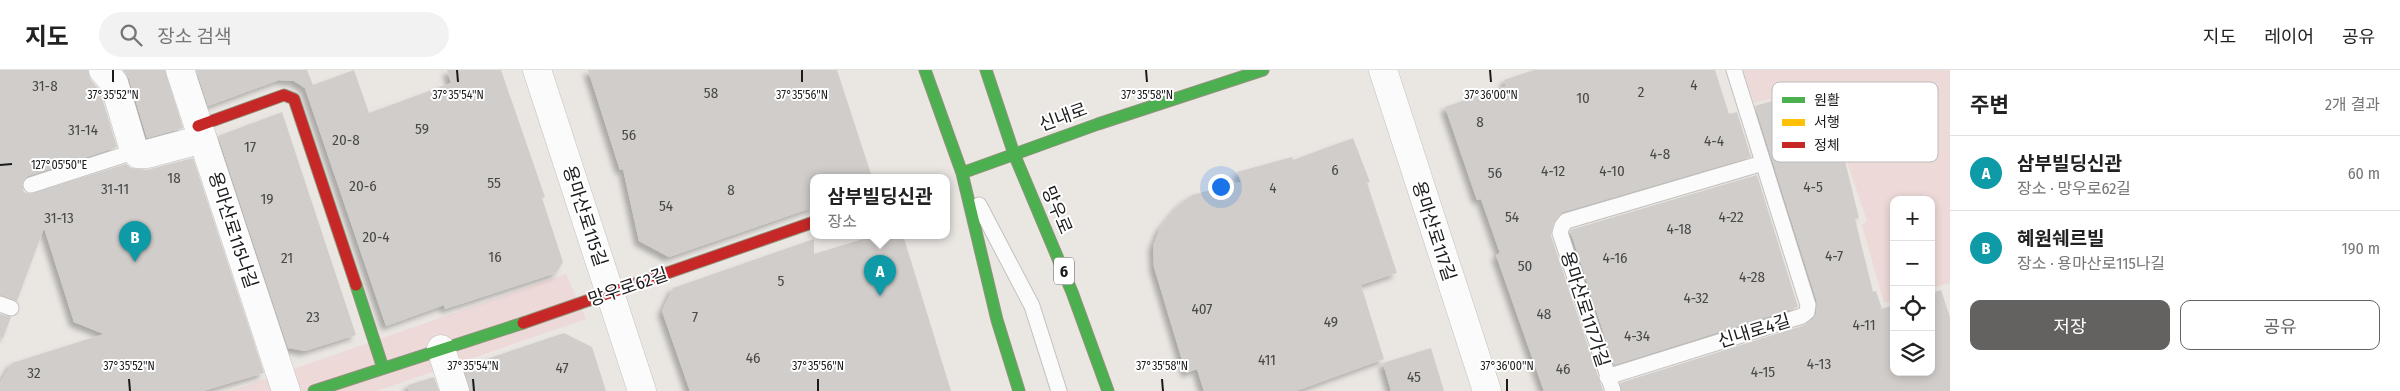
<!DOCTYPE html>
<html lang="ko">
<head>
<meta charset="utf-8">
<style>
	body { margin:0; font-family:"Fira Sans Condensed","Noto Sans KR",sans-serif; background:#f2f2f2; color:#222 }
	.controls { position:absolute; right:15px; bottom:15px; display:grid; overflow:hidden; border-radius:10px; box-shadow:0 2px 8px #0003 }
	.controls button { width:45px; height:45px; display:grid; place-items:center; padding:0; border:0; border-bottom:1px solid #e0e0e0; background:#fff; color:#222; font:25px sans-serif }
	.you { position:absolute; left:1220px; top:116px; width:18px; height:18px; margin:-12px; border:4px solid #fff; border-radius:50%; background:#1a73e8; box-shadow:0 0 0 8px #1a73e833 }
	.badge { display:grid; place-items:center; width:32px; height:32px; border-radius:50%; background:#636261; color:#fff; font-size:16px; font-weight:700 }
	.pin { position:absolute; translate:-50% -41px; filter:drop-shadow(0 1px 2px #0008) }
	.pin::after { content:''; position:absolute; top:26px; width:18px; height:15px; background:inherit; clip-path:polygon(0 0,100% 0,50% 100%) }
	.popup { position:absolute; left:810px; top:104px; width:140px; height:65px; box-sizing:border-box; display:grid; place-content:center; border-radius:10px; background:#fff; filter:drop-shadow(0 1px 4px #0005); font-size:16px; white-space:nowrap; color:#767676 }
	.popup b { font-size:19px; color:#222 }
	.popup::after { content:''; position:absolute; left:50%; top:100%; margin-left:-10px; border:10px solid transparent; border-top-color:#fff }
	.list { margin:0; padding:0; list-style:none }
	h2 { display:flex; justify-content:space-between; align-items:center; height:65px; margin:0; padding:0 20px; font-size:21px }
	h2 small { font-size:16px; font-weight:400; color:#767676 }
	.list li { display:grid; grid-template-columns:32px 1fr auto; gap:15px; align-items:center; box-sizing:border-box; height:75px; padding:0 20px; border-top:1px solid #e0e0e0 }
	.list b { display:block; font-size:19px; white-space:nowrap }
	.list p { margin:0; font-size:16px; white-space:nowrap; color:#767676 }
	.list em { font-size:16px; font-style:normal; color:#767676 }
	.actions { display:flex; gap:10px; padding:15px 20px }
	.actions a { flex:1; padding:11px 0; border:1px solid #636261; border-radius:10px; text-align:center; font-size:18px; color:#636261 }
	.actions .main { background:#636261; color:#fff }
	.icon { flex:none; width:28px; height:28px; fill:none; stroke:currentColor; stroke-width:2; stroke-linecap:round; stroke-linejoin:round }
	.map { position:relative; flex:none; width:1950px; height:321px; overflow:hidden }
	header { display:flex; align-items:center; gap:30px; box-sizing:border-box; height:70px; padding:0 25px; background:#fff; border-bottom:1px solid #e0e0e0 }
	header strong { font-size:24px }
	nav { display:flex; gap:28px; margin-inline-start:auto; font-size:18px }
	.search { width:350px; height:45px; background:#f2f2f2; display:flex; align-items:center; gap:12px; box-sizing:border-box; padding:0 18px; border-radius:28px; color:#767676; font-size:19px }
	main { display:flex }
	aside { flex:1; background:#fff }
	.map>svg:first-child { display:block }
</style>
</head>
<body>
<header>
<strong>지도</strong>
<div class="search"><svg class="icon" aria-label="search" viewBox="0 0 24 24"><circle cx="10" cy="10" r="6"/><path d="M15 15l6 6"/></svg>장소 검색</div>
<nav><a>지도</a><a>레이어</a><a>공유</a></nav>
</header>
<main>
<div class="map">
<svg width="1950" height="321" viewBox="0 0 1950 321">
	<defs>
		<filter id="shadow"><feDropShadow dx="-4.5" dy="4.5" stdDeviation="2.5" flood-color="#0004"/></filter>
	</defs>
	<rect width="100%" height="100%" fill="#eae7e3"/>
	<!-- commercial -->
	<path fill="#ecd9d8" d="M1743,0H1950V213L1931,218V130H1894V230L1884,233L1862,155L1867,151L1843,80L1837,81L1818,17L1754,33Z
		M566,204L586,249L377,321H230Z"/>
	<!-- building -->
	<path fill="#d0cdca" filter="url(#shadow)" d="M0,0H88L91,10L100,21L117,77L28,106L22,114L24,122L29,124L126,94L131,98L147,100L193,88L264,303L203,321H0V313L12,293L104,264L74,252L44,158L17,231L0,225Z
		M123,0H165L183,58L147,68L129,9Z
		M196,0H307L313,15L354,0L369,43L451,13L447,0H501L545,127L542,128L563,192L556,203L445,239L444,235L386,256L305,18L294,11L279,10L208,36Z
		M588,0H837L872,107H814V137L669,187L639,171L623,99L620,100Z
		M1534,0H1715L1729,44L1737,42L1751,87L1563,142L1554,150L1551,166L1603,321H1544L1496,185L1500,183L1481,129L1477,130L1445,37L1506,16L1504,10Z
		M1814,19L1833,85L1843,83L1859,148L1855,149L1873,222L1876,221L1882,239L1894,235V302H1931V223L1941,220L1950,247V321H1622L1620,313L1805,255L1813,249L1816,243L1817,232L1755,36Z
		M282,42L356,265L305,281L288,278L218,66Z
		M1353,68L1370,112L1367,113L1397,203L1361,215L1384,289L1296,321H1204L1197,299L1186,303L1154,197L1153,176L1160,158L1180,134L1192,125L1241,112L1237,102L1292,87L1293,90Z
		M1757,105L1798,237L1614,295L1570,160Z
		M877,165H903L951,321H690L662,241L673,218L814,169V184Z
		M0,244L11,247L3,268L0,267Z
		M564,263L592,277L606,321H470L463,297Z
		M1431,278L1444,321H1391L1383,293Z
		M434,307L439,321H409L408,315Z"/>
	<g fill="none" stroke-linecap="round" stroke-linejoin="round">
		<!-- lane casing -->
		<g stroke="#c2c1bf" stroke-width="17">
			<path id="lane" d="M31,115L136,81
				M979,135L1032,236L1059,321
				M0,234L11,238
				M1607,307L1802,246L1807,242L1808,235L1734,0
				M1613,321L1560,163L1562,156L1566,151L1763,93"/>
		</g>
		<!-- street casing -->
		<g stroke="#c2c1bf" stroke-width="29">
			<path id="street" d="M103,0L114,13L133,77L138,84H147L203,69
				M180,0L286,321
				M537,0L642,321
				M1383,0L1487,321
				M441,279L455,321"/>
		</g>
		<!-- fast casing -->
		<g stroke="#92927c" stroke-width="13">
			<path id="fast" d="M925,0L962,103L997,250L1019,321
				M986,0L1014,84L1072,222L1108,321
				M962,103L1098,54L1263,0
				M356,215L383,298
				M314,321L523,253"/>
		</g>
		<!-- jam casing -->
		<g stroke="#92927c" stroke-width="13">
			<path id="jam" d="M198,56L284,25L294,29L356,215
				M523,253L814,152"/>
		</g>
		<!-- lane -->
		<use href="#lane" stroke="#fcfbfb" stroke-width="15"/>
		<!-- street -->
		<use href="#street" stroke="#fcfbfb" stroke-width="28"/>
		<!-- fast -->
		<use href="#fast" stroke="#4caf50" stroke-width="11"/>
		<!-- jam -->
		<use href="#jam" stroke="#c62828" stroke-width="11"/>
	</g>
	<!-- ticks -->
	<path fill="none" stroke="#1b1b1b" stroke-width="2" d="M113,0V12M457,0L458,12M802,0V12M1146,0L1147,12M1490,0L1491,12M0,95L12,94M129,309L130,321M473,309L474,321M818,309V321M1162,309L1163,321M1507,309V321"/>
	<g text-anchor="middle" stroke-width="4" stroke-linejoin="round" paint-order="stroke">
		<!-- number labels -->
		<g font-size="15" fill="#484847">
			<text x="1694" y="20">4</text>
			<text x="45" y="21">31-8</text>
			<text x="1641" y="27">2</text>
			<text x="711" y="28">58</text>
			<text x="1583" y="33">10</text>
			<text x="1480" y="57">8</text>
			<text x="422" y="64">59</text>
			<text x="83" y="65">31-14</text>
			<text x="629" y="70">56</text>
			<text x="346" y="75">20-8</text>
			<text x="1714" y="76">4-4</text>
			<text x="250" y="82">17</text>
			<text x="1660" y="89">4-8</text>
			<text x="1335" y="105">6</text>
			<text x="1553" y="106">4-12</text>
			<text x="1612" y="106">4-10</text>
			<text x="1495" y="108">56</text>
			<text x="174" y="113">18</text>
			<text x="494" y="118">55</text>
			<text x="363" y="121">20-6</text>
			<text x="1813" y="122">4-5</text>
			<text x="1273" y="123">4</text>
			<text x="115" y="124">31-11</text>
			<text x="731" y="125">8</text>
			<text x="267" y="134">19</text>
			<text x="666" y="141">54</text>
			<text x="1512" y="152">54</text>
			<text x="1731" y="152">4-22</text>
			<text x="59" y="153">31-13</text>
			<text x="1679" y="164">4-18</text>
			<text x="376" y="172">20-4</text>
			<text x="1834" y="191">4-7</text>
			<text x="495" y="192">16</text>
			<text x="287" y="193">21</text>
			<text x="1615" y="193">4-16</text>
			<text x="1525" y="201">50</text>
			<text x="1752" y="212">4-28</text>
			<text x="781" y="216">5</text>
			<text x="1696" y="233">4-32</text>
			<text x="1202" y="244">407</text>
			<text x="1544" y="249">48</text>
			<text x="313" y="252">23</text>
			<text x="695" y="252">7</text>
			<text x="1331" y="257">49</text>
			<text x="1864" y="260">4-11</text>
			<text x="1637" y="271">4-34</text>
			<text x="753" y="293">46</text>
			<text x="1267" y="295">411</text>
			<text x="1819" y="299">4-13</text>
			<text x="562" y="303">47</text>
			<text x="1563" y="304">46</text>
			<text x="1763" y="307">4-15</text>
			<text x="34" y="308">32</text>
			<text x="1414" y="312">45</text>
		</g>
		<!-- shield labels -->
		<rect fill="#fff" stroke="#5f5f5f" stroke-width="1" x="1054" y="187.5" width="20" height="27" rx="4"/>
		<g font-size="16" font-weight="bold" fill="#1b1b1b">
			<text x="1064" y="207">6</text>
		</g>
		<!-- street labels -->
		<g font-size="18" fill="#1b1b1b" stroke="#fff">
			<text transform="translate(1063 47) rotate(-20)" y="6">신내로</text>
			<text transform="translate(1057 140) rotate(67)" y="6">망우로</text>
			<text transform="translate(585 146) rotate(72)" y="6">용마산로115길</text>
			<text transform="translate(233 160) rotate(72)" y="6">용마산로115나길</text>
			<text transform="translate(1434 161) rotate(72)" y="6">용마산로117길</text>
			<text transform="translate(628 217) rotate(-19)" y="6">망우로62길</text>
			<text transform="translate(1585 239) rotate(72)" y="6">용마산로117가길</text>
			<text transform="translate(1754 261) rotate(-17)" y="6">신내로4길</text>
		</g>
	</g>
	<!-- legend -->
	<rect x="1772" y="12" width="166" height="80" rx="8" fill="#fff" stroke="#bbb" stroke-width="1"/>
	<rect x="1782" y="27" width="23" height="6" fill="#4caf50"/>
	<rect x="1782" y="49" width="23" height="7" fill="#ffc107"/>
	<rect x="1782" y="72" width="23" height="6" fill="#c62828"/>
	<g font-size="14" fill="#1b1b1b">
		<text x="1814" y="35">원활</text>
		<text x="1814" y="57">서행</text>
		<text x="1814" y="80">정체</text>
	</g>
	<g font-size="12" text-anchor="middle" fill="#1b1b1b" stroke="#fff" stroke-width="4" stroke-linejoin="round" paint-order="stroke">
		<text x="113" y="29">37°35'52"N</text>
		<text x="458" y="29">37°35'54"N</text>
		<text x="802" y="29">37°35'56"N</text>
		<text x="1147" y="29">37°35'58"N</text>
		<text x="1491" y="29">37°36'00"N</text>
		<text x="59" y="99">127°05'50"E</text>
		<text x="129" y="300">37°35'52"N</text>
		<text x="473" y="300">37°35'54"N</text>
		<text x="818" y="300">37°35'56"N</text>
		<text x="1162" y="300">37°35'58"N</text>
		<text x="1507" y="300">37°36'00"N</text>
	</g>
</svg>
<div class="controls">
<button>+</button>
<button>−</button>
<button><svg class="icon" aria-label="locate" viewBox="0 0 24 24"><circle cx="12" cy="12" r="6"/><path d="M12 2v4M12 18v4M2 12h4M18 12h4"/></svg></button>
<button><svg class="icon" aria-label="layers" viewBox="0 0 24 24"><path d="M12 4l9 5-9 5-9-5zM3 14l9 5 9-5"/></svg></button>
</div>
<div class="you"></div>
<div class="pin badge" style="left:880px;top:226px;background:#0f9aa8">A</div>
<div class="popup"><b>삼부빌딩신관</b>장소</div>
<div class="pin badge" style="left:135px;top:192px;background:#0f9aa8">B</div>
</div>
<aside>
<h2>주변<small>2개 결과</small></h2>
<ul class="list">
<li><span class="badge" style="background:#0f9aa8">A</span><div><b>삼부빌딩신관</b><p>장소 · 망우로62길</p></div><em>60 m</em></li>
<li><span class="badge" style="background:#0f9aa8">B</span><div><b>혜원쉐르빌</b><p>장소 · 용마산로115나길</p></div><em>190 m</em></li>
</ul>
<div class="actions"><a class="main">저장</a><a>공유</a></div>
</aside>
</main>
</body>
</html>
